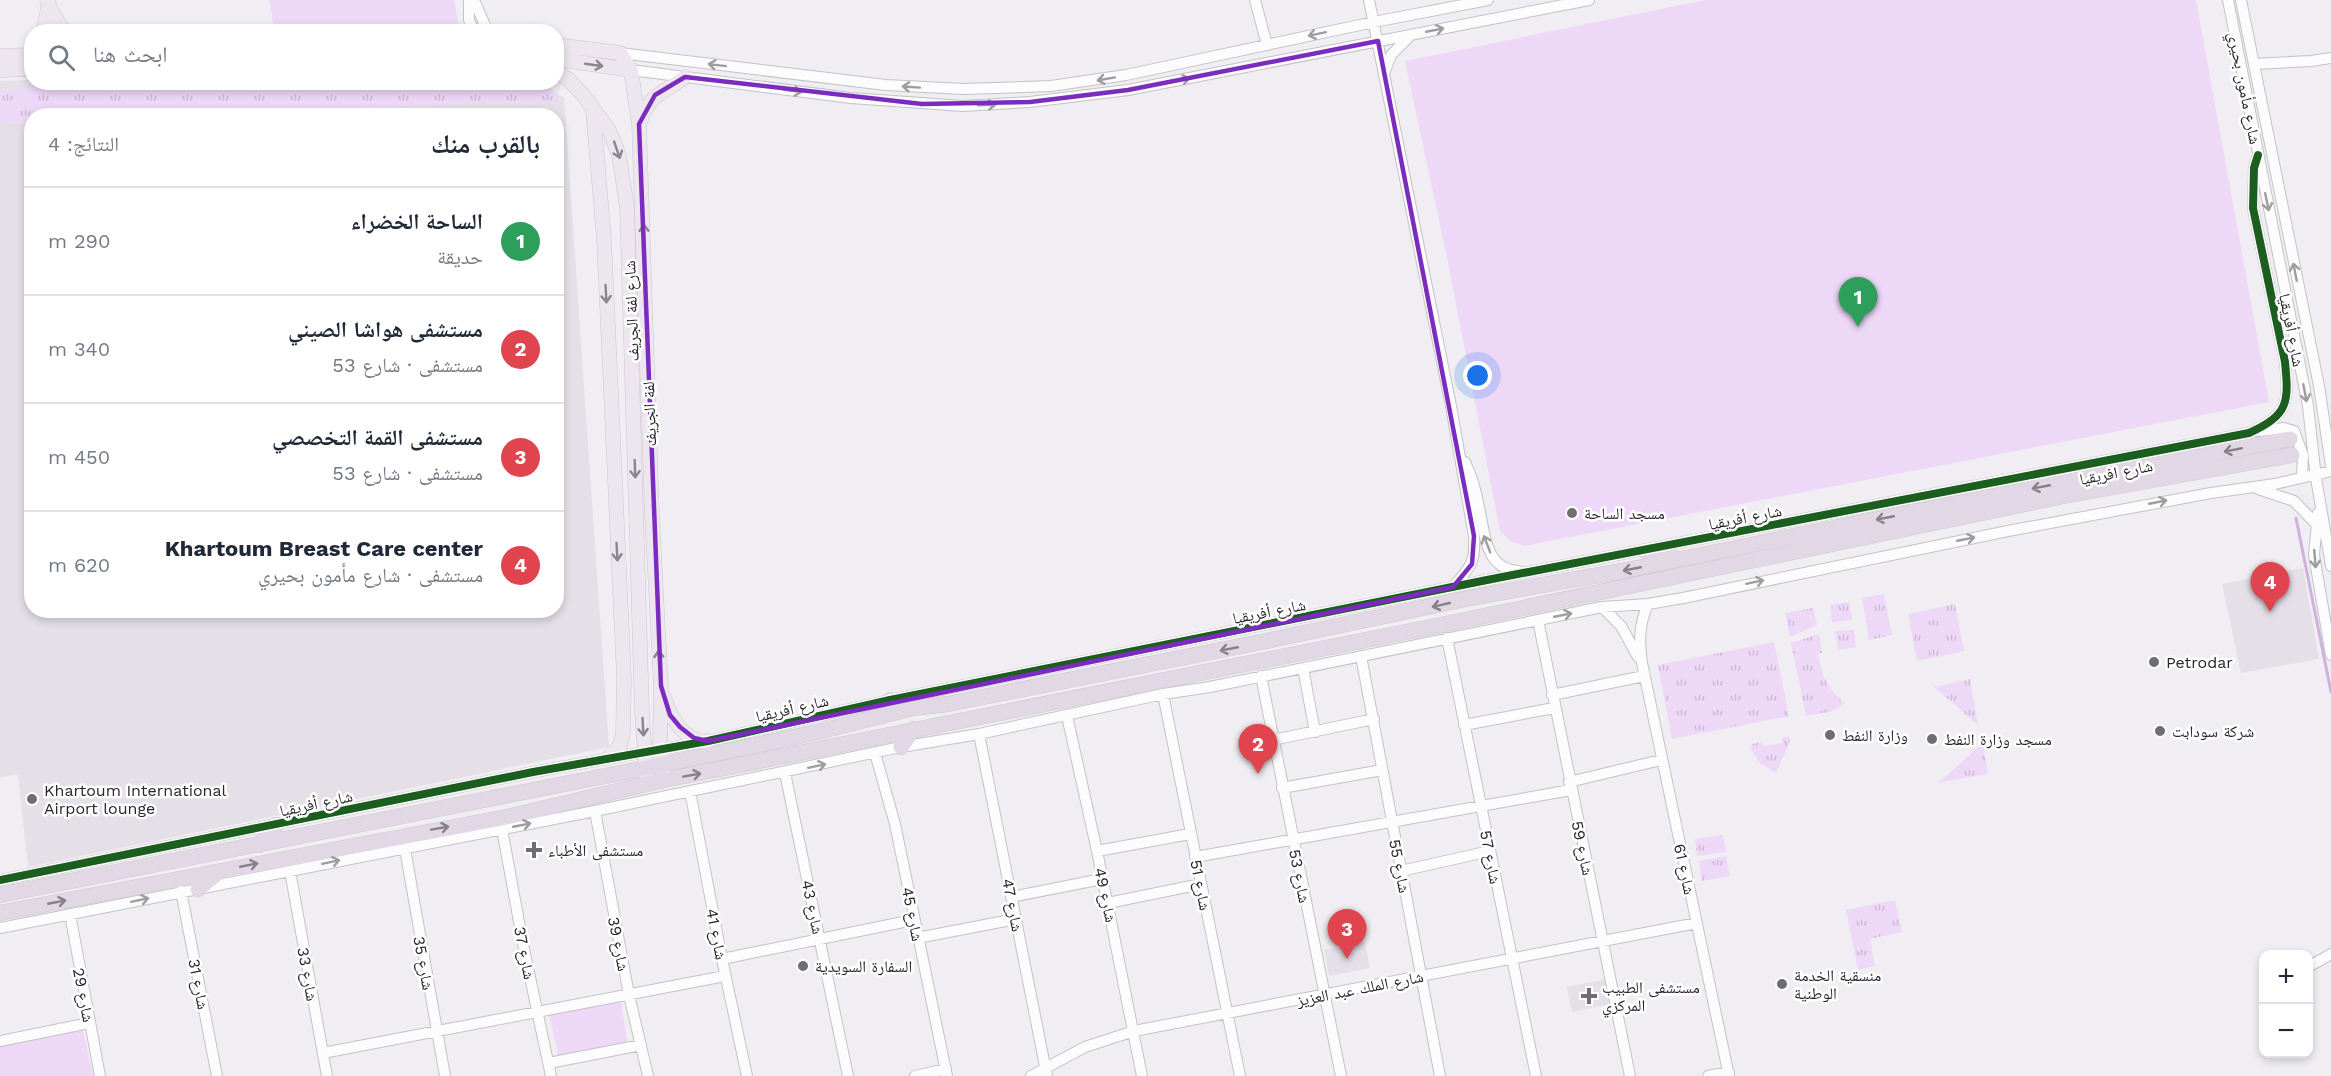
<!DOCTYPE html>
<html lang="ar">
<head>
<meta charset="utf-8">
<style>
	body { margin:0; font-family:"Work Sans","Noto Naskh Arabic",sans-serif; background:#f2f2f3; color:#1f2937; direction:rtl }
	.controls { position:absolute; right:18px; bottom:18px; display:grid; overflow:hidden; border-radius:12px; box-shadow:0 3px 9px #0003 }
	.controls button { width:54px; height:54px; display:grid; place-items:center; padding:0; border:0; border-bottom:2px solid #e0e1e3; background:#fff; color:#1f2937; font:30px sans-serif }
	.you { position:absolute; left:1478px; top:376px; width:21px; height:21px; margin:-15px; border:4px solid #fff; border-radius:50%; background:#1a73e8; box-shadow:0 0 0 9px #1a73e833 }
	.badge { display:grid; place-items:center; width:39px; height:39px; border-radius:50%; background:#db2777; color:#fff; font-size:20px; font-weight:700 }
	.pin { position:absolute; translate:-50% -50px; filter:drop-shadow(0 2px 3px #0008) }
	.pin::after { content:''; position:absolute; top:32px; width:21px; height:18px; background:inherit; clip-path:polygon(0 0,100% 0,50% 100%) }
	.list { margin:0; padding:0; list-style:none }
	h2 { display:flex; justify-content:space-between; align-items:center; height:78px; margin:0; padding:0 24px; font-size:26px }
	h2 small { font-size:20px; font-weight:400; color:#747a83 }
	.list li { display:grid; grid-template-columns:39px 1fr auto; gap:18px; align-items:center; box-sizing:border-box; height:108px; padding:0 24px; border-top:2px solid #e0e1e3 }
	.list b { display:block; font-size:22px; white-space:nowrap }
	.list p { margin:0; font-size:20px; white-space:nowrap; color:#747a83 }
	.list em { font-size:20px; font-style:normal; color:#747a83 }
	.icon { flex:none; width:33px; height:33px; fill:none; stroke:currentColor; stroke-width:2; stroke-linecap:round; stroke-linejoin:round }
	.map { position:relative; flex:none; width:2331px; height:1076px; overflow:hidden; direction:ltr }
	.search { position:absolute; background:#fff; box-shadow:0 3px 9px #0003; left:24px; top:24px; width:540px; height:66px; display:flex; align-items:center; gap:15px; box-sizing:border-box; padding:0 21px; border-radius:24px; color:#747a83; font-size:22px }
	.panel { position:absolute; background:#fff; box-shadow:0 3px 9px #0003; left:24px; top:108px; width:540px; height:510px; border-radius:24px; direction:rtl }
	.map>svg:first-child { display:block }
</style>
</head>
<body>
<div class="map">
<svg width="2331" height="1076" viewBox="0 0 2331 1076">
	<defs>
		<pattern id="grass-tufts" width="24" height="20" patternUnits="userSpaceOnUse" patternTransform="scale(1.5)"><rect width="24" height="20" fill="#eed8f8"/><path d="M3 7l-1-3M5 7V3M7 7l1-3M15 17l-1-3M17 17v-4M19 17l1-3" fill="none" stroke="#ccb9d5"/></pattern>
	</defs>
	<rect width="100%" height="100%" fill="#f0eef2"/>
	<!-- built -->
	<path fill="#e5dfe8" d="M31,80L32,82L138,83L0,90V81Z
		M539,82L542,83L564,98L609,747L28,867L18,775L0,777V123L31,122L32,610H556V116L183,115L555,99L557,94Z
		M2303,568L2319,659L2241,673L2222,584Z
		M1365,942L1370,968L1329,976L1324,950Z
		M1606,979L1611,1004L1572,1012L1567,987Z"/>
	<!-- grass -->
	<path fill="url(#grass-tufts)" d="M138,83L539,82L557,94L555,100L183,115L32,116L31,122L0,123V90Z
		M1884,594L1892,635L1869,640L1862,598Z
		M1849,602L1852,620L1832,622L1830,605Z
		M1955,604L1964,651L1917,661L1908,614Z
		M1813,608L1817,625L1790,637L1785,613Z
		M1854,630L1856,647L1838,650L1835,631Z
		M1819,634L1822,653L1818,654C1822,676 1827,689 1845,703C1835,713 1819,713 1806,716L1791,643Z
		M1774,642L1789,716L1672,739L1658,665Z
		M1970,679L1978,725L1934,687Z
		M1785,737H1788L1790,741L1776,773L1760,763L1750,748L1752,744L1762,742L1763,746L1782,743V738Z
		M1983,743L1988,774L1938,783Z
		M1723,835L1726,852L1697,856L1695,839Z
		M1726,856L1730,876L1702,881L1699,861Z
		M1895,900L1902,932L1870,939L1875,966L1858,970L1846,910Z"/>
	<!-- green -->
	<path fill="#eed8f8" d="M269,0H454L460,31L339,32L274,27Z
		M1705,0H2196L2269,402L1524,546L1510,541L1500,531L1446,253L1405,61Z
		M621,1002L628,1046L559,1059L549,1014Z
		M83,1030L93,1076H0V1046Z"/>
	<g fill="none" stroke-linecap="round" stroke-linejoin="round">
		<!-- stream -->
		<path stroke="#d0b1de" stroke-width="3" d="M2296,518L2331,692"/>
		<!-- minor casing -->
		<g stroke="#c3c2c5" stroke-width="12">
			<path id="minor" d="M469,0V20L474,32
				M474,0L488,32
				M1255,0L1267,45
				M1369,0L1450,401L1474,536C1476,562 1470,568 1453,587
				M2228,0L2308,406L2316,478L2331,566
				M2241,0L2319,386L2331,466
				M620,53L886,85L964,89L1051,86L1126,75L1374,22L1488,0
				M2254,64L2311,61L2331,58
				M631,70L851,98L963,106L1030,102L1128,90L1589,0
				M1385,71L1391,55L1410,36
				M2259,431L2284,428L2294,431L2303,455L2302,477
				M1465,462C1472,476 1476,491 1479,507C1485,533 1484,569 1519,571
				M2258,489L2294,501L2319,527
				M2318,513L2314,555L2331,655
				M1648,604C1639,624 1639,641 1642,663L1729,1076
				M1602,607L1621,626L1638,657
				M1538,620L1630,1076
				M1447,638L1536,1076
				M1361,656L1440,1076
				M1303,668L1315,732
				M1261,676L1341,1076
				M1163,694L1240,1076
				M1552,695L1644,676
				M1067,716L1097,851L1142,1076
				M1464,725L1554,708
				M979,734L1047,1076
				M1273,740L1374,719
				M875,753L895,824L947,1076
				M785,773L848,1076
				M1569,782L1661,760
				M1282,788L1382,770
				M690,791L722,959L747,1076
				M595,811L629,995L648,1076
				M502,829L524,949L551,1076
				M405,849L445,1076
				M1097,851L1190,834
				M1195,857L1571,790
				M290,871L327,1076
				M1401,871L1490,851
				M0,880L533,772L708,741L890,700L1492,579L2249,433C2289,415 2289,402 2285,362L2253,208L2254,168L2258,155
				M181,891L217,1076
				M1011,897L1102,879
				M1108,903L1201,884
				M70,914L100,1076
				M0,928L595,811L901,747L979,734L1163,694L1210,687L1602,607L1648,604L1683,598L2008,531L2211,493L2275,484L2331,471
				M917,938L1016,919
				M722,959L913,920
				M2308,967L2331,954
				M0,1041L89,1023
				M323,1053L725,976
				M549,1063L641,1045
				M915,1076L946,1069
				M1031,1076L1085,1047L1134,1031L1697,923
				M1708,1076L1729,1072"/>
		</g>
		<!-- major casing -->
		<g stroke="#cac9cb" stroke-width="15">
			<path id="major" d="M47,0L52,12L65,32
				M43,32L48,8
				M556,45L620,53L631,70L639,124L652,515L661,686L660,750L664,775
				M0,56L32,55
				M556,59L631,70
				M0,70L32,69
				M556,72L568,79L584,96L609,130L619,155L627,207L642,713L647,778
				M593,110L604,239L624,678L623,733L620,746L608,758
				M640,122C649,94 664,93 685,77
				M664,697C670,716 684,743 708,741"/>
		</g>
		<!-- highway casing -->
		<g stroke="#cac9cb" stroke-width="16">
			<path id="highway" d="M1645,551L1677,559
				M890,700L913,708
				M901,747L914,729
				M259,845L276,825
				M198,889L219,872
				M0,895L646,768L818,732L913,708L948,704L1266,641L1470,598L1627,570L2003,494L2290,439
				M0,913L502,818L664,780L1441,625L2063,496L2292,455"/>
		</g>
		<!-- minor -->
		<use href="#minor" stroke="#fdfcfd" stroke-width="10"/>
		<!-- major -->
		<use href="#major" stroke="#ede6ef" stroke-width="14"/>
		<!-- highway -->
		<use href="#highway" stroke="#e2d8e5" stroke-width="15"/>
		<!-- cycleway casing -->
		<g stroke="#fff" stroke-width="11">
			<path id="cycleway" d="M0,880L533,772L708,741L890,700L1492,579L2249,433C2289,415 2289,402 2285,362L2253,208L2254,168L2258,155"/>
		</g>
		<!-- cycleway -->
		<use href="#cycleway" stroke="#1b5e20" stroke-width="8"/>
	</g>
	<!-- one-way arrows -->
	<defs><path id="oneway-shaft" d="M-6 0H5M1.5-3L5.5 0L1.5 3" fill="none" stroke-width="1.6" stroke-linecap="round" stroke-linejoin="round" transform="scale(1.5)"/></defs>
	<g stroke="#9e9c9e">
		<use href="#oneway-shaft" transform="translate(1435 30) rotate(-11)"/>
		<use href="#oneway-shaft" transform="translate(1317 34) rotate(168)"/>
		<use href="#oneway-shaft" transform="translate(717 65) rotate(-173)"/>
		<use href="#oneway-shaft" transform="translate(1106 79) rotate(170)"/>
		<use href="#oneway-shaft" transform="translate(1181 80) rotate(-11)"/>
		<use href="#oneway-shaft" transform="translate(911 87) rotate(-176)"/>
		<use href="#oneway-shaft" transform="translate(793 91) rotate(7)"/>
		<use href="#oneway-shaft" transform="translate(987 105) rotate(-2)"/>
		<use href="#oneway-shaft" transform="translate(2267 202) rotate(78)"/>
		<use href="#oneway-shaft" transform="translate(2295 272) rotate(-101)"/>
		<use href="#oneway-shaft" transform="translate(2305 393) rotate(79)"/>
		<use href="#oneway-shaft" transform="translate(2158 502) rotate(-11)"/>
		<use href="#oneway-shaft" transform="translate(1966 539) rotate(-11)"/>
		<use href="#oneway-shaft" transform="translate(1487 544) rotate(-111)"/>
		<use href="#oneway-shaft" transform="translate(2315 559) rotate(85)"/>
		<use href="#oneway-shaft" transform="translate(1755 582) rotate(-12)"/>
		<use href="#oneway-shaft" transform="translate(1563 615) rotate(-11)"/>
		<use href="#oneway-shaft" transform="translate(817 766) rotate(-12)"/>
		<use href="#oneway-shaft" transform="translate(522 825) rotate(-11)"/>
		<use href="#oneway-shaft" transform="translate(331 862) rotate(-12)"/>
		<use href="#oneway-shaft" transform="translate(140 900) rotate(-12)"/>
	</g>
	<g stroke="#8b868c">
		<use href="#oneway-shaft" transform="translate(594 65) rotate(8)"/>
		<use href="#oneway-shaft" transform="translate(617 150) rotate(71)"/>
		<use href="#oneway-shaft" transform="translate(644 233) rotate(-91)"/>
		<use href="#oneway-shaft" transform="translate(606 294) rotate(87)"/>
		<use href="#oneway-shaft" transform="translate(635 469) rotate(88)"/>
		<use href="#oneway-shaft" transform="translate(617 552) rotate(87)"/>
		<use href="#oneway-shaft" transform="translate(659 659) rotate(-93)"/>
		<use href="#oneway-shaft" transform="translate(643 727) rotate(87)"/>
	</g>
	<g stroke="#868087">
		<use href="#oneway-shaft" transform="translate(2233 450) rotate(169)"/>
		<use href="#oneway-shaft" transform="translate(2041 487) rotate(169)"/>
		<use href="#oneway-shaft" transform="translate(1885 518) rotate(169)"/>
		<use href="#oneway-shaft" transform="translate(1632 569) rotate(169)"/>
		<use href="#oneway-shaft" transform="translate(1441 605) rotate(167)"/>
		<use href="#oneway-shaft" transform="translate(1229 649) rotate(169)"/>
		<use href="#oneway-shaft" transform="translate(692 775) rotate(-10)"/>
		<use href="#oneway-shaft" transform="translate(440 828) rotate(-10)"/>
		<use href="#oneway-shaft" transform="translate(249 865) rotate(-11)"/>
		<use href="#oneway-shaft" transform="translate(57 902) rotate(-11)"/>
	</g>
	<!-- marked area -->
	<path fill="none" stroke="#7b2cbf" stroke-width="4.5" stroke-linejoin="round" d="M1378,41L1474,536L1472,564L1453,587L708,741L694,738L680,727L670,715L661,686L639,124L655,95L685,77L922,104L1030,102L1128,90Z"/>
	<!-- markers -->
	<g fill="#6f6d6f" stroke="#fff" stroke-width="2">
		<circle cx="1572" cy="513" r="6"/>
		<circle cx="2154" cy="662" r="6"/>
		<circle cx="2160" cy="731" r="6"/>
		<circle cx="1830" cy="735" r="6"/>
		<circle cx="1932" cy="739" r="6"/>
		<circle cx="32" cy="799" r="6"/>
		<path d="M531 841h6v6h6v6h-6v6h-6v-6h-6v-6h6z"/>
		<circle cx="803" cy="966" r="6"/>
		<circle cx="1782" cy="984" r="6"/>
		<path d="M1586 987h6v6h6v6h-6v6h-6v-6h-6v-6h6z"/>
	</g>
	<g text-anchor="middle" stroke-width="5" stroke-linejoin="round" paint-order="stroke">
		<!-- street labels -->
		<g font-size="16" fill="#292729" stroke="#fff">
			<text transform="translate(2245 88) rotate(79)" y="6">شارع مأمون بحيري</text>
			<text transform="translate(631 311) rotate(-92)" y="6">شارع لفة الجريف</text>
			<text transform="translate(2292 330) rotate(79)" y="6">شارع أفريقيا</text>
			<text transform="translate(649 414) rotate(-92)" y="6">لفة الجريف</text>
			<text transform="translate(2116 472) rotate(-11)" y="6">شارع افريقيا</text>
			<text transform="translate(1745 517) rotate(-11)" y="6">شارع أفريقيا</text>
			<text transform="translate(1269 611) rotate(-11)" y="6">شارع أفريقيا</text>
			<text transform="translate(792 708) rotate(-13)" y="6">شارع أفريقيا</text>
			<text transform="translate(316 803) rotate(-12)" y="6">شارع أفريقيا</text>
			<text transform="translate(1583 848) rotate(78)" y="6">شارع 59</text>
			<text transform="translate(1491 857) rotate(79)" y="6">شارع 57</text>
			<text transform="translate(1400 866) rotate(79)" y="6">شارع 55</text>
			<text transform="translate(1685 869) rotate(78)" y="6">شارع 61</text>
			<text transform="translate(1300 876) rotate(79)" y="6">شارع 53</text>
			<text transform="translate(1201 885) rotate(79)" y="6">شارع 51</text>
			<text transform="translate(1106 895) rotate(78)" y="6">شارع 49</text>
			<text transform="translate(1013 905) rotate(79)" y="6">شارع 47</text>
			<text transform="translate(813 907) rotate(78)" y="6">شارع 43</text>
			<text transform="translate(913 914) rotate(79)" y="6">شارع 45</text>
			<text transform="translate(717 934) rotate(79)" y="6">شارع 41</text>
			<text transform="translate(619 944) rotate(79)" y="6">شارع 39</text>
			<text transform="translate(525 953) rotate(79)" y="6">شارع 37</text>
			<text transform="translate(424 963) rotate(80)" y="6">شارع 35</text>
			<text transform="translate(308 974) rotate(80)" y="6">شارع 33</text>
			<text transform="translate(199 984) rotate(79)" y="6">شارع 31</text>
			<text transform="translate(1360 988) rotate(-11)" y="6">شارع الملك عبد العزيز</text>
			<text transform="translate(84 995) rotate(79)" y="6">شارع 29</text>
		</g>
		<!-- poi labels -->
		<g font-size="16" fill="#292729" stroke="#fff" text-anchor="start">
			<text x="1584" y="519">مسجد الساحة</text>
			<text x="2166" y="668">Petrodar</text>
			<text x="2172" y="737">شركة سودابت</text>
			<text x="1842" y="741">وزارة النفط</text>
			<text x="1944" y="745">مسجد وزارة النفط</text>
			<text x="44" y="796">Khartoum International<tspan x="44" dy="18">Airport lounge</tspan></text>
			<text x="548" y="856">مستشفی الأطباء</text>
			<text x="815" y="972">السفارة السويدية</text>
			<text x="1794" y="981">منسقية الخدمة<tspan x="1794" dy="18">الوطنية</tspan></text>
			<text x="1602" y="993">مستشفى الطبيب<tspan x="1602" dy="18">المركزي</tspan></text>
		</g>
	</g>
</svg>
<div class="controls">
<button>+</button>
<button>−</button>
</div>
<div class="you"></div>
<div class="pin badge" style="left:1858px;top:327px;background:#2e9e5b">1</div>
<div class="pin badge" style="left:1258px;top:774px;background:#e0444e">2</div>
<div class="pin badge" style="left:1347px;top:959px;background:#e0444e">3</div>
<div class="pin badge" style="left:2270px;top:612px;background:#e0444e">4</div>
<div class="search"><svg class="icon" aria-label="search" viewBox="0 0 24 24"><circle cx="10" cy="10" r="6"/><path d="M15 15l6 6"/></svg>ابحث هنا</div>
<section class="panel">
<h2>بالقرب منك<small>النتائج: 4</small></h2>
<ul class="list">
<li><span class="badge" style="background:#2e9e5b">1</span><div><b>الساحة الخضراء</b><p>حديقة</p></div><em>290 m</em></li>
<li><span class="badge" style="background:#e0444e">2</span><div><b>مستشفى هواشا الصيني</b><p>مستشفى · شارع 53</p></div><em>340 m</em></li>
<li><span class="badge" style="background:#e0444e">3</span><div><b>مستشفى القمة التخصصي</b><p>مستشفى · شارع 53</p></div><em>450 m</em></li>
<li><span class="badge" style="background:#e0444e">4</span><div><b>Khartoum Breast Care center</b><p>مستشفى · شارع مأمون بحيري</p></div><em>620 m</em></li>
</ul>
</section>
</div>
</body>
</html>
